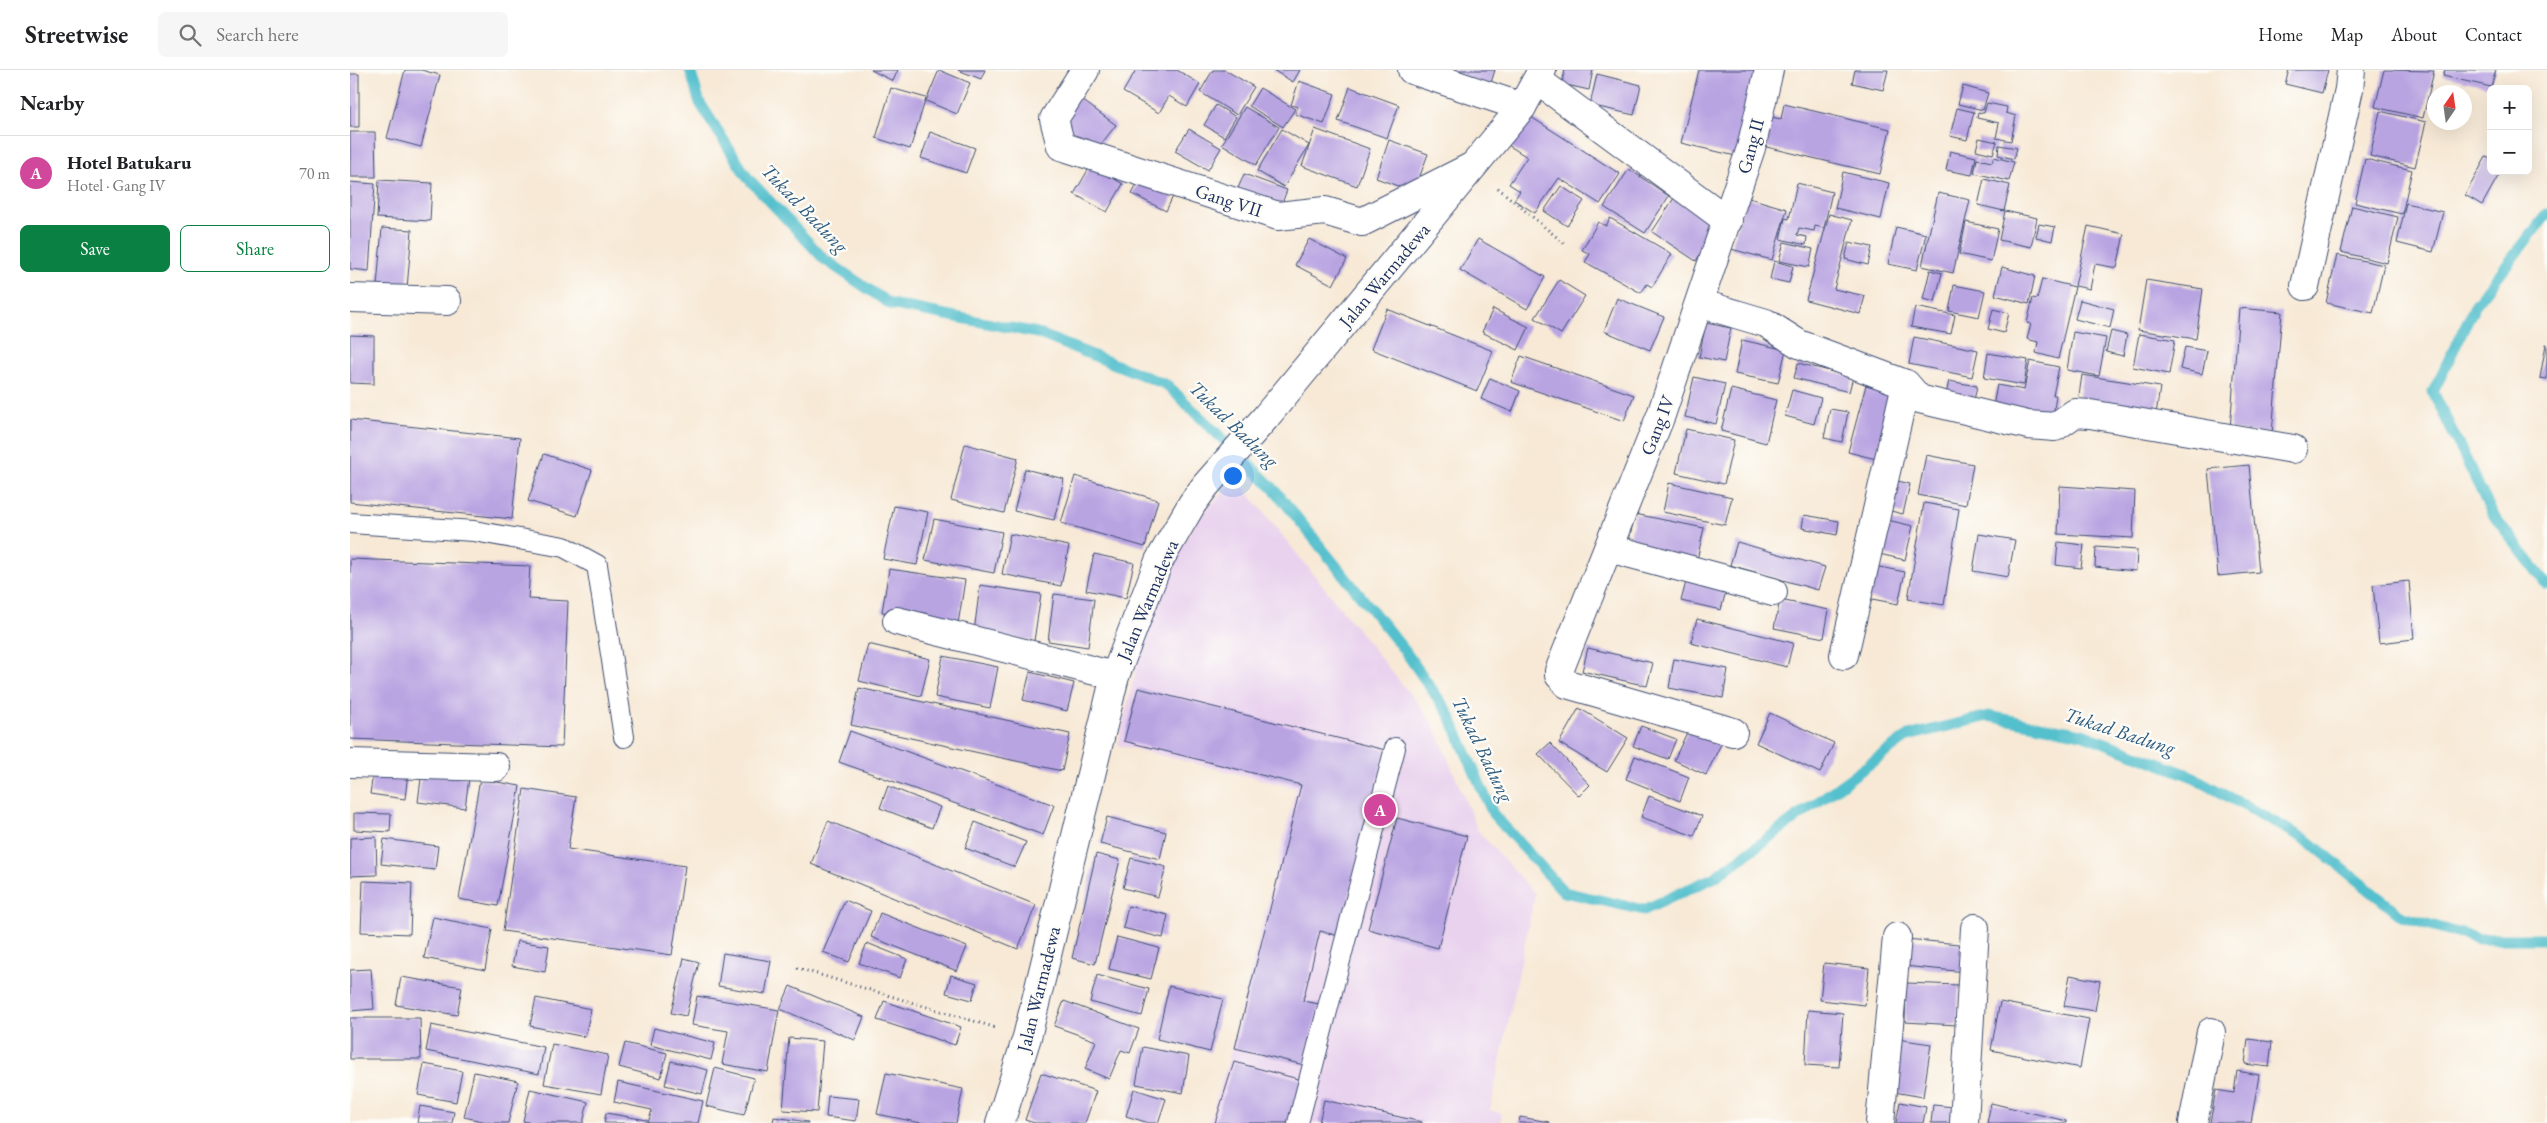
<!DOCTYPE html>
<html lang="en">
<head>
<meta charset="utf-8">
<style>
	body { margin:0; font-family:"EB Garamond",serif; background:#f6f6f6; color:#202124 }
	.controls { position:absolute; right:15px; top:15px; display:grid; overflow:hidden; border-radius:8px; box-shadow:0 5px 20px #0002 }
	.controls button { width:45px; height:45px; display:grid; place-items:center; padding:0; border:0; border-bottom:1px solid #e0e0e0; background:#fff; color:#202124; font:25px sans-serif }
	.compass { position:absolute; left:2077px; top:15px; width:45px; height:45px; border-radius:50%; background:#fff; box-shadow:0 5px 20px #0002; rotate:13deg }
	.you { position:absolute; left:882px; top:405px; width:18px; height:18px; margin:-12px; border:4px solid #fff; border-radius:50%; background:#1a73e8; box-shadow:0 0 0 8px #1a73e833 }
	.badge { display:grid; place-items:center; width:32px; height:32px; border-radius:50%; background:#0b8043; color:#fff; font-size:16px; font-weight:700 }
	.pin { position:absolute; translate:-50% -50%; border:2px solid #fff; box-shadow:0 1px 5px #0006 }
	.list { margin:0; padding:0; list-style:none }
	h2 { display:flex; justify-content:space-between; align-items:center; height:65px; margin:0; padding:0 20px; font-size:21px }
	h2 small { font-size:16px; font-weight:400; color:#757577 }
	.list li { display:grid; grid-template-columns:32px 1fr auto; gap:15px; align-items:center; box-sizing:border-box; height:75px; padding:0 20px; border-top:1px solid #e0e0e0 }
	.list b { display:block; font-size:19px; white-space:nowrap }
	.list p { margin:0; font-size:16px; white-space:nowrap; color:#757577 }
	.list em { font-size:16px; font-style:normal; color:#757577 }
	.actions { display:flex; gap:10px; padding:15px 20px }
	.actions a { flex:1; padding:11px 0; border:1px solid #0b8043; border-radius:8px; text-align:center; font-size:18px; color:#0b8043 }
	.actions .main { background:#0b8043; color:#fff }
	.icon { flex:none; width:28px; height:28px; fill:none; stroke:currentColor; stroke-width:2; stroke-linecap:round; stroke-linejoin:round }
	.map { position:relative; flex:none; width:2197px; height:1053px; overflow:hidden }
	header { display:flex; align-items:center; gap:30px; box-sizing:border-box; height:70px; padding:0 25px; background:#fff; border-bottom:1px solid #e0e0e0 }
	header strong { font-size:24px }
	nav { display:flex; gap:28px; margin-inline-start:auto; font-size:18px }
	.search { width:350px; height:45px; background:#f6f6f6; display:flex; align-items:center; gap:12px; box-sizing:border-box; padding:0 18px; border-radius:8px; color:#757577; font-size:19px }
	main { display:flex }
	aside { flex:1; background:#fff }
	.map>svg:first-child { display:block }
</style>
</head>
<body>
<header>
<strong>Streetwise</strong>
<div class="search"><svg class="icon" aria-label="search" viewBox="0 0 24 24"><circle cx="10" cy="10" r="6"/><path d="M15 15l6 6"/></svg>Search here</div>
<nav><a>Home</a><a>Map</a><a>About</a><a>Contact</a></nav>
</header>
<main>
<aside>
<h2>Nearby<small></small></h2>
<ul class="list">
<li><span class="badge" style="background:#d1479c">A</span><div><b>Hotel Batukaru</b><p>Hotel · Gang IV</p></div><em>70 m</em></li>
</ul>
<div class="actions"><a class="main">Save</a><a>Share</a></div>
</aside>
<div class="map">
<svg width="2197" height="1053" viewBox="0 0 2197 1053">
	<rect width="100%" height="100%" fill="#fdfcf7"/>
	<filter id="ink" filterUnits="userSpaceOnUse"><feTurbulence type="fractalNoise" baseFrequency=".02" numOctaves="2"/><feDisplacementMap in="SourceGraphic" scale="10" xChannelSelector="R" yChannelSelector="G"/><feConvolveMatrix kernelMatrix="1 2 1 2 8 2 1 2 1" color-interpolation-filters="sRGB"/></filter>
	<filter id="wash" filterUnits="userSpaceOnUse"><feTurbulence type="fractalNoise" baseFrequency=".0096" numOctaves="4" result="noise"/><feDisplacementMap in="SourceGraphic" scale="20" xChannelSelector="R" yChannelSelector="G"/><feGaussianBlur stdDeviation="1.12" result="paint"/><feColorMatrix in="noise" values="0 0 0 0 0 0 0 0 0 0 0 0 0 0 0 0 0 1.4 0 .05"/><feComposite in="paint" operator="in"/></filter>
	<g filter="url(#wash)">
		<rect width="100%" height="100%" fill="#f7e9d6"/>
		<!-- built -->
		<path fill="#e9d2ee" d="M887,409L1083,653L1128,761L1185,824L1140,1040L1152,1044L1150,1053H859L881,981L946,718L768,675L800,541L818,499L851,445Z"/>
		<g fill="none" stroke-linecap="round" stroke-linejoin="round">
			<!-- stream -->
			<path stroke="#54c0cd" stroke-width="11" d="M340,0L350,33L397,107L474,189L540,234L687,263L817,315L923,418L1055,581L1099,644L1143,744L1214,822L1294,840L1365,807L1558,666L1638,646L1732,664L1841,706L1957,770L2053,847L2129,869H2197
				M2197,144L2126,234L2083,322L2142,443L2197,515"/>
		</g>
		<g id="blocks">
			<!-- building -->
			<path fill="#b9a4e2" d="M55,0H71L90,5L71,77L37,68Z
				M521,0H548L543,11Z
				M589,0L620,13L607,44L576,31Z
				M608,0H635L631,9Z
				M786,0H827L850,14L837,37L819,26L809,43L773,22Z
				M863,0H875L904,17L887,45L850,22Z
				M923,0H950L943,12Z
				M1089,0H1145L1140,16Z
				M1215,0H1243L1239,20L1212,14Z
				M1349,0H1415L1394,88L1331,73Z
				M1505,0H1538L1533,20L1502,13Z
				M1939,0H1978L1972,23L1935,14Z
				M2034,0L2084,1L2073,48L2025,37Z
				M2095,0H2146L2141,17L2093,6Z
				M0,4H9V57H0Z
				M1247,4L1291,15L1284,45L1240,35Z
				M949,11L985,24L974,54L945,44L948,37L941,35Z
				M1613,16L1638,23L1633,40L1608,34Z
				M1000,17L1049,35L1037,68L988,51Z
				M541,18L576,28L560,79L526,68Z
				M910,18L945,39L933,57L899,36Z
				M728,27L766,55L745,82L708,55Z
				M1637,33L1657,37L1656,43L1666,46L1661,71L1646,68L1649,53L1627,48L1628,42L1634,43Z
				M1434,34L1540,59L1530,104L1404,74L1411,45L1431,49Z
				M866,35L886,47L874,67L854,55Z
				M895,37L929,57L906,95L872,74Z
				M1607,38L1624,42L1617,70L1600,66Z
				M2030,41L2076,52L2065,97L2020,86Z
				M1178,45L1270,104L1250,134L1209,108L1185,143L1164,130L1170,121L1159,114L1177,87L1158,75Z
				M839,59L871,78L858,100L825,81Z
				M932,59L959,75L934,117L907,101Z
				M965,59L1020,79L1007,116L952,96Z
				M0,62H25L26,107H0Z
				M580,62L625,78L616,103L571,88Z
				M1629,68L1647,72L1643,84L1626,80Z
				M1039,70L1078,84L1064,122L1026,108Z
				M1649,75L1667,78L1664,89L1648,85Z
				M1600,81L1626,87L1622,105L1596,100Z
				M1644,87L1664,92L1659,111L1624,103L1627,89L1642,92Z
				M2136,87L2141,89V101H2151L2132,135L2115,125Z
				M2015,89L2062,100L2052,144L2005,133Z
				M741,95L773,114L757,142L724,124Z
				M1279,99L1319,126L1295,163L1254,137Z
				M1493,102L1539,113L1531,149L1485,138Z
				M793,104L826,120L816,141L782,124Z
				M894,104L937,120L928,144L884,128Z
				M1634,109L1660,115L1654,141L1628,135Z
				M29,110L82,113L80,151L27,148Z
				M0,112L25,114L19,201L0,199Z
				M1447,113L1482,122L1474,158L1465,156L1464,161L1449,158L1447,165L1457,167L1456,175L1430,169L1435,148L1439,149Z
				M1211,116L1234,131L1217,156L1194,141Z
				M1588,123L1620,130L1603,203L1572,196Z
				M1396,127L1437,139L1422,190L1381,179Z
				M1324,128L1368,157L1346,191L1302,162Z
				M2056,133L2093,142L2083,182L2047,173Z
				M2002,136L2048,147L2037,193L1991,182Z
				M1655,141L1687,148L1681,177L1649,170Z
				M1479,144L1502,150L1484,219L1515,226L1510,244L1456,230Z
				M1260,148L1322,184L1302,217L1297,214L1291,223L1235,192L1240,184L1232,180L1248,152L1256,156Z
				M1616,152L1648,159L1641,191L1609,184Z
				M1689,154L1705,157L1702,171L1686,167Z
				M1738,156L1774,164L1767,198L1745,194L1740,219L1725,216Z
				M1546,157L1576,164L1567,200L1538,194Z
				M32,158L62,160L57,218L27,216Z
				M959,169L997,189L983,215L945,195Z
				M1128,169L1195,207L1177,239L1110,200Z
				M1434,172L1463,179L1459,197L1429,191Z
				M1499,172L1522,177L1518,195L1495,189Z
				M1987,185L2034,195L2023,243L1976,233Z
				M1424,191L1443,196L1439,213L1420,209Z
				M1652,197L1685,206L1679,234L1645,225Z
				M1580,200L1592,203L1585,232L1573,229Z
				M1692,209L1725,217L1708,289L1686,283L1688,272L1677,269L1681,254L1677,253L1683,228L1687,229Z
				M1209,210L1235,226L1211,264L1185,248Z
				M1796,210L1853,219L1846,269L1788,260Z
				M1604,215L1635,221L1629,247L1599,241Z
				M1267,228L1314,247L1300,280L1254,261Z
				M1730,230L1764,239L1760,258L1725,249Z
				M1565,237L1605,245L1601,264L1561,257Z
				M1889,238L1932,242L1922,364L1880,360Z
				M1037,239L1143,281L1127,321L1021,279Z
				M1143,239L1179,257L1168,280L1132,262Z
				M1643,239L1659,243L1654,263L1638,259Z
				M1356,253L1381,258L1374,292L1349,287Z
				M1761,261L1777,265L1773,286L1756,282Z
				M1723,262L1756,268L1749,306L1717,300Z
				M1789,264L1825,270L1819,304L1783,297Z
				M0,265L24,266V314L0,313Z
				M1564,267L1628,280L1622,307L1559,294Z
				M1392,270L1436,280L1428,313L1385,304Z
				M2196,274H2197V309L2190,308Z
				M1835,277L1857,281L1852,304L1830,299Z
				M1638,283L1678,290L1674,315L1634,308Z
				M1171,286L1284,325L1274,351L1161,312Z
				M1680,291L1709,297L1703,325H1706L1703,347L1643,336L1647,315L1674,320Z
				M1448,293L1503,307L1499,322L1444,308Z
				M1732,305L1810,317L1805,351L1727,339Z
				M1344,307L1375,314L1366,354L1335,347Z
				M1140,308L1170,321L1162,342L1131,329Z
				M1599,311L1627,316L1622,340L1594,334Z
				M1516,315L1543,322L1526,389L1498,382Z
				M1381,319L1426,330L1416,373L1371,361Z
				M1442,320L1471,328L1464,354L1435,346Z
				M1480,339L1498,342L1492,372L1474,368Z
				M0,350L170,368L162,449L0,432Z
				M1336,359L1384,370L1374,414L1326,403Z
				M615,374L668,388L654,443L601,430Z
				M194,384L242,400L227,446L178,431Z
				M1576,385L1623,394L1616,435L1568,425Z
				M1899,395L1909,502L1868,506L1858,399Z
				M675,399L714,409L704,450L664,441Z
				M725,406L808,430L795,477L711,453Z
				M1544,410L1560,414L1553,444L1537,440Z
				M1319,413L1382,427L1375,455L1313,442Z
				M1710,416L1785,421L1783,468L1708,464Z
				M1574,433L1609,439L1594,535L1558,529Z
				M544,436L578,442L567,495L533,489Z
				M1285,444L1354,458L1347,490L1278,475Z
				M1454,445L1489,451L1487,465L1452,458Z
				M584,449L652,462L644,503L575,490Z
				M1533,449L1563,456L1555,490L1525,483Z
				M660,464L719,476L711,516L652,504Z
				M1629,464L1665,470L1658,507L1623,501Z
				M1387,472L1475,497L1468,520L1380,495Z
				M1708,472L1734,475L1731,498L1706,495Z
				M1746,477L1787,480L1786,501L1745,497Z
				M744,484L784,493L776,528L736,520Z
				M0,489L180,496L178,529L218,531L212,677L0,669Z
				M1524,496L1555,502L1548,534L1517,528Z
				M539,499L615,510L608,554L532,542Z
				M1337,508L1377,517L1371,540L1331,531Z
				M2059,511L2064,569L2029,573L2023,515Z
				M630,515L691,524L684,571L624,562Z
				M704,524L744,529L738,577L698,571Z
				M1430,530L1479,540L1474,568L1424,558Z
				M1347,549L1443,573L1437,597L1341,573Z
				M518,574L580,589L571,626L509,611Z
				M1238,578L1303,593L1297,616L1232,601Z
				M593,586L648,597L640,638L585,627Z
				M1324,589L1378,599L1373,628L1319,618Z
				M680,602L724,613L717,641L673,630Z
				M509,618L720,664L712,701L501,655Z
				M788,618L1035,680L989,866L970,861L953,931L969,934L954,995L885,978L951,715L774,671Z
				M1229,638L1278,668L1257,702L1209,673Z
				M1420,643L1484,673L1470,703L1406,673Z
				M1341,654L1373,670L1356,705L1324,690Z
				M1291,656L1326,669L1318,689L1283,676Z
				M500,661L704,735L693,765L489,692Z
				M1200,673L1240,715L1229,726L1188,684Z
				M1285,686L1339,707L1330,731L1276,709Z
				M24,697L58,702L55,729L20,724Z
				M72,701L119,708L115,738L68,732Z
				M130,709L170,716L148,836L109,829Z
				M538,716L590,737L582,758L530,738Z
				M174,719L226,727L218,779L335,796L322,885L153,861Z
				M1299,726L1352,746L1344,766L1291,747Z
				M4,743L41,744L40,762L4,760Z
				M757,747L816,762L810,789L750,774Z
				M1047,748L1117,766L1088,878L1018,859Z
				M478,751L686,835L668,879L461,794Z
				M625,752L676,772L665,797L615,778Z
				M26,767L27,805L0,806V768Z
				M34,769L88,776L85,800L31,794Z
				M746,784L770,790L745,894L722,888Z
				M781,788L816,797L808,827L773,818Z
				M13,811L62,813L60,864L11,862Z
				M495,830L521,841L499,892L473,882Z
				M778,836L818,845L813,868L773,858Z
				M530,843L617,877L607,901L521,867Z
				M83,847L142,859L135,900L74,888Z
				M767,867L809,878L801,909L759,899Z
				M1556,869L1619,875L1616,902L1553,896Z
				M167,871L199,876L195,902L162,896Z
				M517,873L557,889L550,908L509,893Z
				M373,883L421,891L415,924L368,916Z
				M334,888L349,892L336,946L321,943Z
				M1474,893L1519,898L1515,935L1470,930Z
				M21,899L24,939L0,941V900Z
				M601,905L627,913L622,930L596,923Z
				M747,905L799,919L792,946L740,932Z
				M1720,905L1750,911L1745,941L1714,936Z
				M51,907L112,917L107,945L46,935Z
				M1556,913L1609,915L1607,955L1555,952Z
				M440,916L514,947L505,970L430,939Z
				M819,916L873,929L860,982L807,969Z
				M347,926L429,940L418,1002L372,994L378,961L342,955Z
				M186,928L241,939L235,967L180,956Z
				M534,931L611,957L605,975L527,950Z
				M714,931L789,959L780,983L771,980L759,1009L735,999L746,971L704,956Z
				M1650,932L1739,949L1730,998L1641,980Z
				M1458,940L1493,943L1489,997L1455,995Z
				M0,948H70L71,989H0Z
				M81,955L194,977L189,1004L76,981Z
				M304,958L365,973L361,990L300,975Z
				M439,968L473,971L467,1042L433,1040Z
				M1547,969L1581,974L1573,1027L1538,1021Z
				M1898,969L1922,972L1919,997L1895,994Z
				M275,973L317,983L311,1008L269,997Z
				M202,974L258,985L251,1024L194,1014Z
				M793,977L839,986L833,1023L786,1014Z
				M321,991L358,1000L352,1024L315,1015Z
				M884,992L952,1010L939,1053H865Z
				M74,994L112,1001L106,1032L68,1025Z
				M365,998L404,1008L394,1045L356,1036Z
				M1887,1001L1909,1005L1901,1053H1860L1866,1020L1884,1023Z
				M124,1002L168,1011L158,1053H141L114,1047Z
				M536,1003L613,1019L606,1053H571L527,1044Z
				M691,1003L746,1021L735,1053H685L675,1050Z
				M268,1012L353,1031L348,1053H298L302,1040L264,1032Z
				M180,1019L238,1032L233,1053H182L173,1051Z
				M784,1019L816,1029L808,1053H799L776,1046Z
				M478,1026L509,1029L506,1051L476,1047Z
				M974,1030L1072,1052V1053H969Z
				M1550,1032L1576,1037L1573,1053H1546Z
				M1641,1033L1716,1051V1053H1637Z
				M1583,1035L1614,1038L1612,1053H1581Z
				M70,1036L104,1042L102,1053H67Z
				M256,1043L297,1050V1053H254Z
				M424,1047L458,1052V1053H423Z
				M1170,1047L1199,1052V1053H1169Z"/>
		</g>
	</g>
	<g filter="url(#ink)">
		<use href="#blocks" fill-opacity="0" stroke="#3c4b70" stroke-width="1"/>
		<g fill="none" stroke-linecap="round" stroke-linejoin="round">
			<!-- service casing -->
			<g stroke="#3c4b70" stroke-width="22">
				<path id="service" d="M0,453L124,461L214,477L247,495L274,667
					M948,1053L1045,678"/>
			</g>
			<!-- minor casing -->
			<g stroke="#3c4b70" stroke-width="30">
				<path id="minor" d="M735,0L704,49L711,76L928,146L975,141L1012,152L1123,96
					M1062,0L1172,37
					M1187,10L1378,151
					M1955,216L1999,19L2001,0
					M0,228L97,231
					M1349,233L1416,253L1449,274L1556,314L1569,329L1678,355L1705,357L1725,343L1740,344L1943,379
					M1259,478L1423,522
					M547,551L765,606
					M1494,585L1556,314
					M1383,662L1217,614L1209,605V601L1311,345L1401,78L1419,0
					M0,693L146,697
					M1530,1053L1547,867
					M1614,1053L1625,858
					M1843,1053L1861,962"/>
			</g>
			<!-- tertiary casing -->
			<g stroke="#3c4b70" stroke-width="30">
				<path id="tertiary" d="M650,1053L677,967L765,606L809,491L842,434L856,415L915,348L1172,37L1192,0"/>
			</g>
			<!-- path -->
			<path stroke="#3c4b70" stroke-width="3" stroke-dasharray="1 4" stroke-linecap="butt" d="M1148,118L1216,175
				M447,898L647,958"/>
			<!-- service -->
			<use href="#service" stroke="#fff" stroke-width="20"/>
			<!-- minor -->
			<use href="#minor" stroke="#fff" stroke-width="28"/>
			<!-- tertiary -->
			<use href="#tertiary" stroke="#fff" stroke-width="28"/>
		</g>
	</g>
	<g text-anchor="middle" stroke-width="4.5" stroke-linejoin="round" paint-order="stroke">
		<!-- street labels -->
		<g font-size="19" fill="#1b2f5e" stroke="#fdfcf7">
			<text transform="translate(1400 76) rotate(-75)" y="7">Gang II</text>
			<text transform="translate(879 130) rotate(18)" y="7">Gang VII</text>
			<text transform="translate(1034 205) rotate(-50)" y="7">Jalan Warmadewa</text>
			<text transform="translate(1307 355) rotate(-69)" y="7">Gang IV</text>
			<text transform="translate(797 530) rotate(-67)" y="7">Jalan Warmadewa</text>
			<text transform="translate(688 919) rotate(-76)" y="7">Jalan Warmadewa</text>
		</g>
		<!-- water labels -->
		<g font-size="20" font-style="italic" fill="#2c5a7f" stroke="#fdfcf7">
			<text transform="translate(455 138) rotate(46)" y="7">Tukad Badung</text>
			<text transform="translate(884 354) rotate(44)" y="7">Tukad Badung</text>
			<text transform="translate(1770 661) rotate(18)" y="7">Tukad Badung</text>
			<text transform="translate(1133 679) rotate(64)" y="7">Tukad Badung</text>
		</g>
	</g>
</svg>
<div class="controls">
<button>+</button>
<button>−</button>
</div>
<svg class="compass" viewBox="-18 -18 36 36"><path d="M0-13l5 13h-10z" fill="#e53935"/><path d="M0 13l5-13h-10z" fill="#757577"/></svg>
<div class="you"></div>
<div class="pin badge" style="left:1030px;top:740px;background:#d1479c">A</div>
</div>
</main>
</body>
</html>
